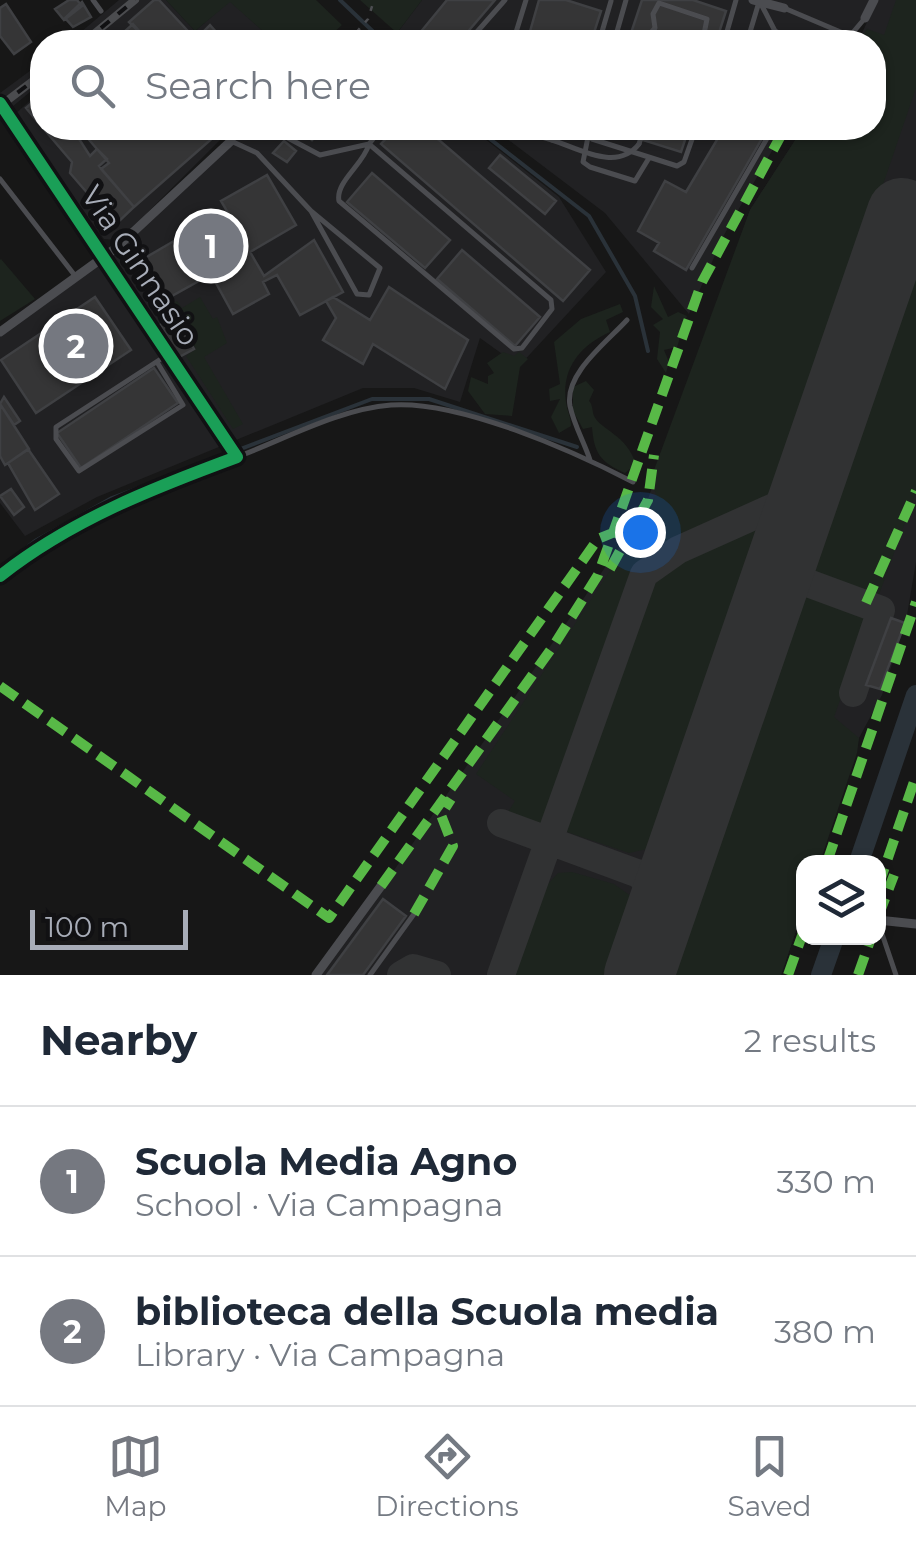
<!DOCTYPE html>
<html lang="en">
<head>
<meta charset="utf-8">
<style>
	body { margin:0; font-family:Montserrat,sans-serif; background:#f2f2f3; color:#1f2937 }
	.controls { position:absolute; right:30px; bottom:30px; display:grid; overflow:hidden; border-radius:20px; box-shadow:0 2px 8px #0004 }
	.controls button { width:90px; height:90px; display:grid; place-items:center; padding:0; border:0; border-bottom:2px solid #e0e1e3; background:#fff; color:#1f2937; font:50px sans-serif }
	.scale { position:absolute; left:30px; bottom:25px; width:158px; box-sizing:border-box; padding-left:10px; border:5px solid #a8adb8; border-top:0; font-size:28px; line-height:35px; white-space:nowrap; color:#a8adb8; -webkit-text-stroke:8px #111113; paint-order:stroke }
	.you { position:absolute; left:640px; top:532px; width:35px; height:35px; margin:-25px; border:8px solid #fff; border-radius:50%; background:#1a73e8; box-shadow:0 0 0 15px #1a73e833 }
	.badge { display:grid; place-items:center; width:65px; height:65px; border-radius:50%; background:#757880; color:#fff; font-size:32px; font-weight:700 }
	.pin { position:absolute; translate:-50% -50%; border:5px solid #fff; box-shadow:0 2px 10px #0006 }
	.list { margin:0; padding:0; list-style:none }
	h2 { display:flex; justify-content:space-between; align-items:center; height:130px; margin:0; padding:0 40px; font-size:42px }
	h2 small { font-size:32px; font-weight:400; color:#747a83 }
	.list li { display:grid; grid-template-columns:65px 1fr auto; gap:30px; align-items:center; box-sizing:border-box; height:150px; padding:0 40px; border-top:2px solid #e0e1e3 }
	.list b { display:block; font-size:38px; white-space:nowrap }
	.list p { margin:0; font-size:32px; white-space:nowrap; color:#747a83 }
	.list em { font-size:32px; font-style:normal; color:#747a83 }
	.icon { flex:none; width:55px; height:55px; fill:none; stroke:currentColor; stroke-width:2; stroke-linecap:round; stroke-linejoin:round }
	.map { position:relative; flex:none; width:916px; height:975px; overflow:hidden }
	.search { position:absolute; background:#fff; box-shadow:0 2px 8px #0004; left:30px; right:30px; top:30px; height:110px; display:flex; align-items:center; gap:25px; box-sizing:border-box; padding:0 35px; border-radius:40px; color:#747a83; font-size:38px }
	.sheet { height:430px; background:#fff }
	nav { display:flex; justify-content:space-around; align-items:center; box-sizing:border-box; height:140px; border-top:2px solid #e0e1e3; background:#fff; font-size:28px; color:#747a83 }
	nav a { display:grid; justify-items:center; gap:5px }
	nav .on { color:#757880 }
	.map>svg:first-child { display:block }
</style>
</head>
<body>
<div class="map">
<svg width="916" height="975" viewBox="0 0 916 975">
	<rect width="100%" height="100%" fill="#171717"/>
	<!-- built -->
	<path fill="#212123" d="M119,0H166L195,31L230,1L275,42H97L103,35L94,42H69Z
		M422,0H874L845,42H409L397,33Z
		M877,0H916V562L906,621L882,695L859,738L820,862H804L803,910L781,975H321L643,513L750,210L803,128H874V42H858Z
		M42,62V82L0,117V93Z
		M42,90V128H232L143,217L117,240L104,239L14,115Z
		M243,128H471L559,197L606,272L519,366L480,338L460,402L414,388H363L97,497L25,536L0,503V332L116,248Z
		M493,128H785L724,235L689,314L605,213Z"/>
	<!-- green -->
	<path fill="#1d241e" d="M166,0H316L342,25L323,42H275L230,2L195,31Z
		M360,0H422L397,33Z
		M896,0H916V88L661,835L647,849L629,853L508,812L515,801L476,774L648,513L656,494L650,481L750,210L803,128H874V42H858L867,29L884,35Z
		M916,237V492L877,600L819,578L806,559Z
		M1,259L35,299L0,321V260Z
		M654,286L668,317L678,312L687,316L677,347L664,350L669,362L666,373L657,359L660,332L653,325L663,319L651,307Z
		M200,297L213,319L217,317L227,343L204,357L243,424L233,429L186,356L196,349L170,304L177,301L182,308Z
		M620,304L623,312L606,320L610,332C581,345 561,368 566,402C567,411 571,417 571,426L559,433L551,417L560,399L550,401L549,389L560,384L554,342L581,319Z
		M503,352L514,356L519,352L528,359L520,367L512,416L485,414L468,391L471,377L488,384V376L494,373L487,363Z
		M586,381L594,390L589,401C593,405 592,411 594,416C602,431 626,434 636,464L625,473C600,462 594,453 592,427L583,429L573,411V387Z
		M815,591L869,611L870,616L834,717L859,738L857,753L820,862H804L803,910L781,975H664L793,597Z
		M572,872L614,884L635,899L613,975H514L547,885L558,873Z"/>
	<g fill="none" stroke-linecap="round" stroke-linejoin="round">
		<!-- stream -->
		<path stroke="#2a3239" stroke-width="4" d="M340,0L384,42
			M476,128L589,216L635,296L648,351
			M0,569L35,541L112,498L372,399H429L577,447"/>
		<!-- river -->
		<path stroke="#2a3239" stroke-width="20" d="M859,862L916,695
			M821,975L834,938"/>
		<!-- taxiway -->
		<path stroke="#313233" stroke-width="28" d="M778,572L881,610L853,693
			M501,823L639,874
			M657,921L658,894L639,874L666,871L683,845
			M401,975L413,968L437,975
			M501,975L644,574L678,550L805,493"/>
		<!-- runway -->
		<path stroke="#313233" stroke-width="70" d="M639,975L902,213"/>
	</g>
	<!-- building -->
	<path fill="#353536" stroke="#3f4043" stroke-width="2.5" d="M69,0H77L82,6L64,20L55,9Z
		M154,0H159L198,42H149L129,22Z
		M447,0H495L459,42H429L419,34Z
		M539,0H566L601,11L591,42H527Z
		M642,0H693L726,11L716,42H628Z
		M82,2L91,17L73,27L65,18Z
		M6,4L31,42L14,54L0,36V8Z
		M133,24L149,42H117L115,40Z
		M210,25L225,42H208L201,34Z
		M42,94V127L26,108Z
		M43,128H72L90,156L97,149L107,159L99,166L134,207L115,225L70,173L72,162Z
		M79,128H224L134,207L101,169L109,163Z
		M297,128H324L312,140Z
		M396,128H425L590,270L563,301L381,144Z
		M605,128H689L681,152Z
		M724,128H768L686,270L654,251L659,243L638,231L665,181L686,192Z
		M284,141L296,151L287,162L273,153Z
		M500,155L556,201L545,214L489,168Z
		M372,173L450,240L425,268L347,202Z
		M267,175L296,225L250,252L264,276L314,240L343,292L300,315L277,275L263,282L269,294L233,314L205,263L191,270L197,282L161,302L138,262L174,241L185,268L203,258L192,240L203,234L213,250L216,247L207,231L227,219L237,236L240,233L221,201Z
		M462,250L540,317L515,346L437,279Z
		M389,287L468,340L445,389L373,344L363,364L323,340L336,318L326,301L333,297L370,320Z
		M95,297L131,350L36,413L1,360Z
		M175,316L194,349L179,357L160,325Z
		M154,368L178,403L81,468L57,433Z
		M4,397L20,421L14,425L0,404Z
		M0,404L29,449L5,465L0,456Z
		M28,449L59,494L35,510L8,463Z
		M11,489L24,507L14,515L0,496Z
		M891,618L905,623L880,689L866,685Z
		M383,899L406,916L363,975H327Z"/>
	<g fill="none" stroke-linecap="round" stroke-linejoin="round">
		<!-- path -->
		<path stroke="#4d4e52" stroke-width="2.5" stroke-dasharray="5 8" stroke-linecap="butt" d="M348,42L368,19L374,0"/>
		<!-- lane -->
		<path stroke="#4b4c50" stroke-width="5" d="M93,0L101,11
			M761,4L775,31L795,42
			M784,8L850,36L865,18
			M468,42L505,0
			M513,42L526,0
			M599,42L611,1
			M614,42L626,0
			M643,42L655,28L653,14L659,3L707,19L704,34L696,42
			M724,42L736,0
			M747,42L759,2
			M245,128L231,141L257,153L311,211L380,268L369,295L357,294L311,211
			M269,128L320,155L369,144L382,128
			M512,128L552,140
			M564,128H570
			M589,128L592,139L677,166L684,162L696,128
			M588,137L583,162L590,167L635,181L649,158
			M369,144L551,300L552,309L522,348L514,349L339,201C335,182 364,164 369,144Z
			M639,144L644,128
			M0,179L76,277
			M692,268L773,128
			M157,362L183,405L79,471L56,439V427L167,355
			M237,457C285,439 339,409 391,405C459,400 573,451 633,482
			M590,460C584,442 574,425 570,406C564,374 607,342 627,320
			M878,922L896,975
			M370,975L414,914"/>
		<!-- street -->
		<path stroke="#4b4c50" stroke-width="9" d="M753,0L784,8
			M865,18L874,0
			M0,103L237,457C153,488 71,520 0,576
			M0,332L116,248L231,141
			M878,920L916,924
			M316,975L381,886"/>
		<!-- rail casing -->
		<g stroke="#4b4c4f" stroke-width="8">
			<path id="rail" d="M84,42L135,0
				M0,106L42,74"/>
		</g>
		<!-- rail -->
		<use href="#rail" stroke="#111113" stroke-width="4" stroke-dasharray="11" stroke-linecap="butt"/>
		<!-- lane-bridge -->
		<path stroke="#4b4c50" stroke-width="5" d="M552,140C580,149 617,172 639,144"/>
		<!-- quiet -->
		<path stroke="#58b947" stroke-width="10" stroke-dasharray="20 10" stroke-linecap="butt" d="M845,42L850,36
			M610,569L648,500L654,455
			M866,603L916,491
			M0,686L329,918L598,539L615,532
			M827,862L916,602
			M381,886L554,645L598,575L702,282L785,128
			M878,887L916,776
			M414,914L453,846L441,815L451,799
			M878,917L894,875
			M788,975L804,930
			M858,975L871,938"/>
		<!-- cycleway casing -->
		<g stroke="#111113" stroke-width="19">
			<path id="cycleway" d="M0,103L237,457C153,488 71,520 0,576"/>
		</g>
		<!-- cycleway -->
		<use href="#cycleway" stroke="#1a9f57" stroke-width="12"/>
	</g>
	<g text-anchor="middle" stroke-width="10" stroke-linejoin="round" paint-order="stroke">
		<!-- street labels -->
		<g font-size="30" fill="#a8adb8" stroke="#111113">
			<text transform="translate(140 266) rotate(56)" y="10">Via Ginnasio</text>
		</g>
	</g>
</svg>
<div class="controls">
<button><svg class="icon" aria-label="layers" viewBox="0 0 24 24"><path d="M12 4l9 5-9 5-9-5zM3 14l9 5 9-5"/></svg></button>
</div>
<div class="scale">100 m</div>
<div class="you"></div>
<div class="pin badge" style="left:211px;top:246px">1</div>
<div class="pin badge" style="left:76px;top:346px">2</div>
<div class="search"><svg class="icon" aria-label="search" viewBox="0 0 24 24"><circle cx="10" cy="10" r="6"/><path d="M15 15l6 6"/></svg>Search here</div>
</div>
<section class="sheet">
<h2>Nearby<small>2 results</small></h2>
<ul class="list">
<li><span class="badge">1</span><div><b>Scuola Media Agno</b><p>School · Via Campagna</p></div><em>330 m</em></li>
<li><span class="badge">2</span><div><b>biblioteca della Scuola media</b><p>Library · Via Campagna</p></div><em>380 m</em></li>
</ul>
</section>
<nav>
<a class="on"><svg class="icon" aria-label="map" viewBox="0 0 24 24"><path d="M3 6l6-2 6 2 6-2v14l-6 2-6-2-6 2zM9 4v14M15 6v14"/></svg>Map</a>
<a><svg class="icon" aria-label="directions" viewBox="0 0 24 24"><path d="M12 3l9 9-9 9-9-9zM9 14v-3h6M13 9l2 2-2 2"/></svg>Directions</a>
<a><svg class="icon" aria-label="saved" viewBox="0 0 24 24"><path d="M7 4h10v16l-5-4-5 4z"/></svg>Saved</a>
</nav>
</body>
</html>
